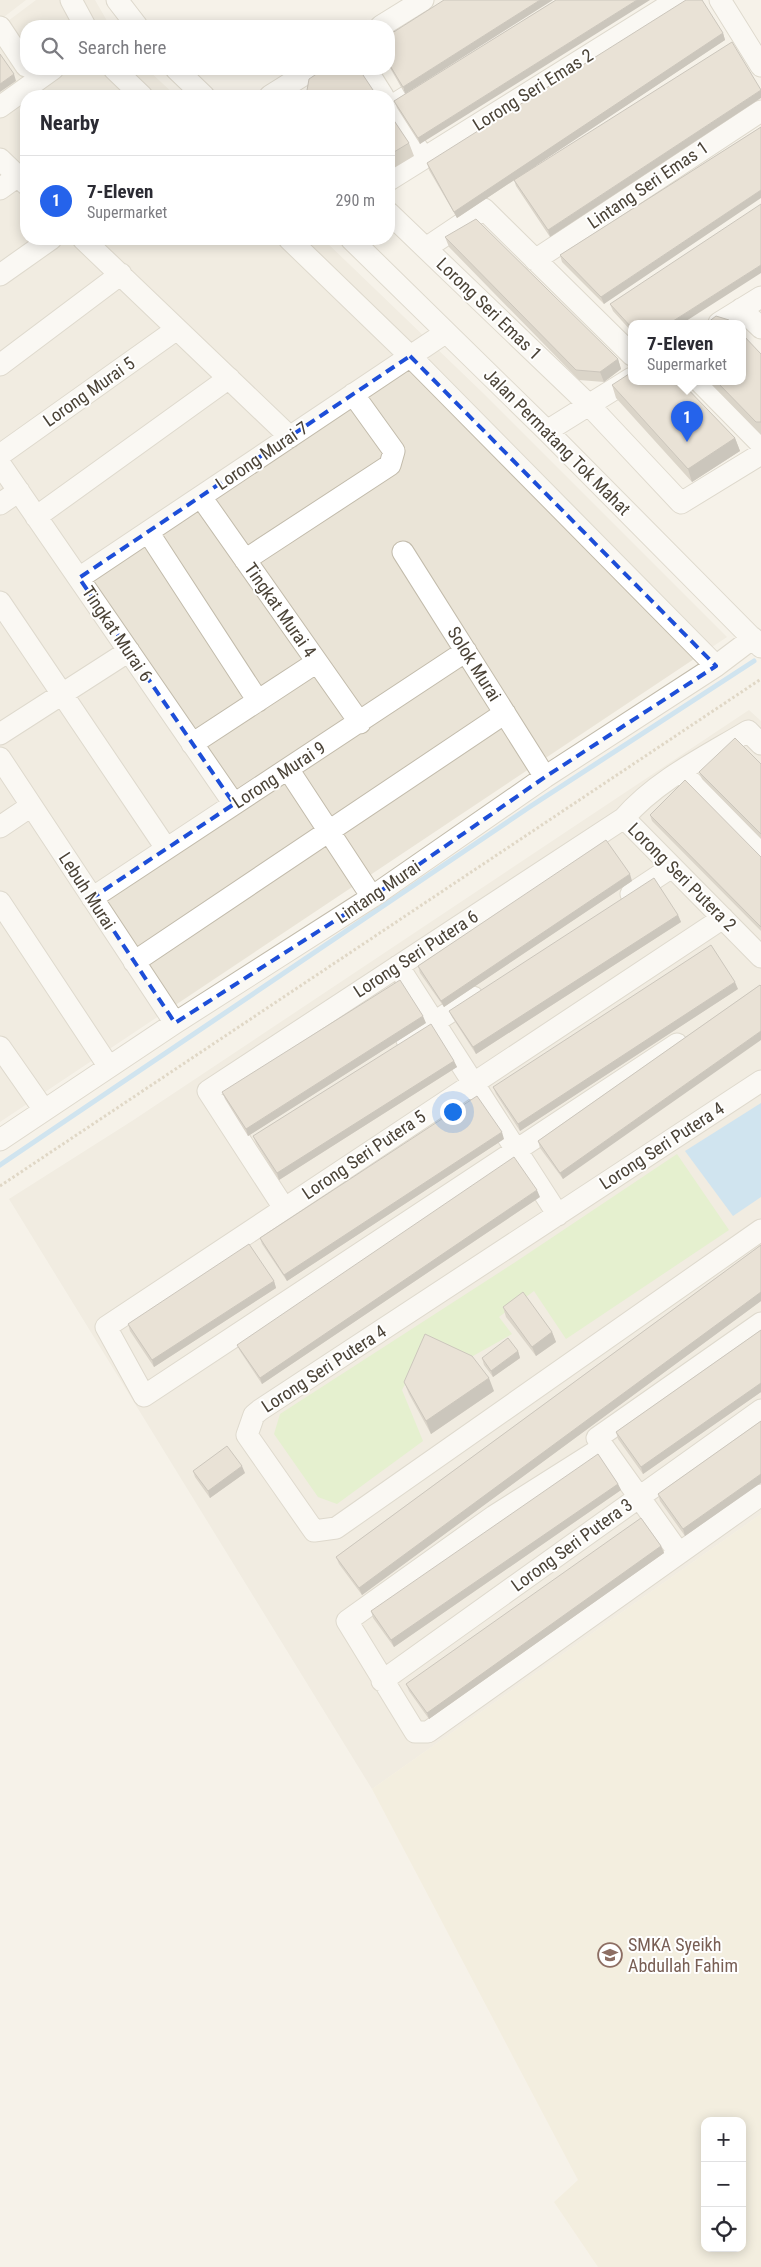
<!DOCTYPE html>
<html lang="en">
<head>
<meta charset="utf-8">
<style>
	body { margin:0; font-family:"Roboto Condensed",sans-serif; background:#f7f7f7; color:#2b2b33 }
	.controls { position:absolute; right:15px; bottom:15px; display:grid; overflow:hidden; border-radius:10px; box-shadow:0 2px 12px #0003 }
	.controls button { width:45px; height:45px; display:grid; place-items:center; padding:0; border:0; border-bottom:1px solid #e1e1e2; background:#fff; color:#2b2b33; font:25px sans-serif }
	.you { position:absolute; left:452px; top:1111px; width:18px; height:18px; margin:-12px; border:4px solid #fff; border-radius:50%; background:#1a73e8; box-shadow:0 0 0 8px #1a73e833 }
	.badge { display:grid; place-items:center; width:32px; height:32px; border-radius:50%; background:#2563eb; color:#fff; font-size:16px; font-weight:700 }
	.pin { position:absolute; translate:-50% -41px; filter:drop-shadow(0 1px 2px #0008) }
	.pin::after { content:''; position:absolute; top:26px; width:18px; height:15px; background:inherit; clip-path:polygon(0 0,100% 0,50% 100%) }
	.popup { position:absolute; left:628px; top:320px; width:118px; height:65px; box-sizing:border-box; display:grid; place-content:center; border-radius:10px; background:#fff; filter:drop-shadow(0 1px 4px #0005); font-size:16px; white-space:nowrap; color:#7c7c81 }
	.popup b { font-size:19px; color:#2b2b33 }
	.popup::after { content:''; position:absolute; left:50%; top:100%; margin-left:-10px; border:10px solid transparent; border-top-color:#fff }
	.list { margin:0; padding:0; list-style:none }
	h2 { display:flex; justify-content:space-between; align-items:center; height:65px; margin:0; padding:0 20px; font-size:21px }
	h2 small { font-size:16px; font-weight:400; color:#7c7c81 }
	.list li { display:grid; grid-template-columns:32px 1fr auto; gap:15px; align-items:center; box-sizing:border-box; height:90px; padding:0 20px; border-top:1px solid #e1e1e2 }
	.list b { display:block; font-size:19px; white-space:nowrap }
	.list p { margin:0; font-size:16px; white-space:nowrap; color:#7c7c81 }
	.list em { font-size:16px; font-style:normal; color:#7c7c81 }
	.icon { flex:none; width:28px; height:28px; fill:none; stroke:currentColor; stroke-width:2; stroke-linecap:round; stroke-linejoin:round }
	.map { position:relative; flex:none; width:761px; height:2267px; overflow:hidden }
	.search { position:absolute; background:#fff; box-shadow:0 2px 12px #0003; left:20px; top:20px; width:375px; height:55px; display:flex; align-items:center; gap:12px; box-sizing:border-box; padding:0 18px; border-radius:20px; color:#7c7c81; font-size:19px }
	.panel { position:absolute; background:#fff; box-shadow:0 2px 12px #0003; left:20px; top:90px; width:375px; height:155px; border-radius:20px }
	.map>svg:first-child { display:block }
</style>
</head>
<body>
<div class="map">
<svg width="761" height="2267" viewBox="0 0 761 2267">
	<rect width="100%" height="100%" fill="#f6f2e9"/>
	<!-- residential -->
	<path fill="#eae4d7" d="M0,0H26L0,20Z
		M36,0H95L110,26H26V69H147L176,96H26V239H323L483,393L727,637L0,1122V27Z
		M749,710L761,721V1514L372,1789L9,1199L132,1121Z"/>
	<!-- education -->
	<path fill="#f0e8d2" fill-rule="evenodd" d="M761,1514V2267H598L554,2202L578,2180L372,1789ZM705,2121H742V2248H705Z"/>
	<!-- green -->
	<path fill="#d0edaf" d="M677,1154L729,1230L566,1339L534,1291L499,1317L512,1334L473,1356L426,1343L402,1390L423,1441L337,1504L318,1497L274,1434L280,1414L514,1263Z"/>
	<!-- water -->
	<path fill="#a2d2f7" d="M761,1103V1197L733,1216L685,1151Z"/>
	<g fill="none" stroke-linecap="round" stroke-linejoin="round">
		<!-- stream -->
		<path stroke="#a2d2f7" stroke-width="5" d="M0,1165L531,806L754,661"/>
		<!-- minor casing -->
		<g stroke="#c2bbab" stroke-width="23">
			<path id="minor" d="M71,0L85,26
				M117,0L137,26
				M720,0L761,66
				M381,26L423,0
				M0,27L26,66
				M114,69L142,96
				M176,69L204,96
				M366,69L383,96
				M270,96L313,69
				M389,106L424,158
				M0,107L53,69
				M390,107L419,89
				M0,159L26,184
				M389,180L677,0
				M0,189L18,176
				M389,213L589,405L681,503L761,454
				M83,239L290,437
				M289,239L410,356L716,666
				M351,239L547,431L761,647
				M426,248L484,209L632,355
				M535,260L761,111
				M0,275L51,239
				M741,309L761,328
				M719,323L761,297
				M0,365L121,274
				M699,381L761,444
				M547,431L632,378
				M0,455L177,329
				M0,464L234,804
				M201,497L360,723
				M0,504L19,491
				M36,517L229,378
				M148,532L258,701
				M403,552L545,777
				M245,560L390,465L394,451L353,394
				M79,578L445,333
				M0,602L166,848
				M0,734L129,651
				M192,744L317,662
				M0,758L175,1023
				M288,769L372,897
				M681,772L761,851
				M624,818L761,957
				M0,827L31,806
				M631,894L672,867
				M92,898L466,651
				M0,902L109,1067
				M134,962L505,713
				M398,966L558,1215
				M407,1040L473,997
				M677,1044L144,1396L106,1327L723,918
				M0,1047L44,1110
				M761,1081L260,1410L254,1415L247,1435L314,1531L336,1528L761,1230
				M0,1140L175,1023L372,897L545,777L716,666L753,638
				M284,1208L208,1091L624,818C657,780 705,757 748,731L761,744
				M603,1447L494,1516L347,1621L415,1732H428L761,1495
				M679,1553L597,1438L761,1323
				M382,1681L761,1410"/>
		</g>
		<!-- path -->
		<path stroke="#c5b79b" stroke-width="3" stroke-dasharray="2.5 2.5" stroke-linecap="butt" d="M0,1186L761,679"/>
		<!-- minor -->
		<use href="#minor" stroke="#fff" stroke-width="21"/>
	</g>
	<!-- wall -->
	<path fill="#bbb1a3" d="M556,0L420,144L397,108L394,101Z
		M723,33L725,40L536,165L550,237L516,186L514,180L457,218L429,170L427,163Z
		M389,35L405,94L389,66Z
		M389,113L409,143L414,156L389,171Z
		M761,127L604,304L562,262L560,255Z
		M445,237L618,359L621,369L604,382L579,380L449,247Z
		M610,304L632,323V332L613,311Z
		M761,354V435L708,381H742Z
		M612,385L735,438L740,451L692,482L616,398Z
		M761,764V839L702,779L699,772Z
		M650,815L761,857V931L652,821Z
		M632,881L444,1007L420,973L418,966Z
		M678,915L681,922L476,1054L452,1017L449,1011Z
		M760,985L563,1179L540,1148L538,1141Z
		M738,989L520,1131L496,1094L493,1087Z
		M426,1023L248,1136L225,1099L222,1092Z
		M454,1061L457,1067L279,1180L256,1143L253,1136Z
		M504,1139L287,1281L262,1244L260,1238Z
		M540,1197L262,1384L240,1351L237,1345Z
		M761,1245V1301L362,1595L339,1564L336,1557Z
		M274,1281L276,1288L154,1367L130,1331L128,1324Z
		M503,1307L552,1332L556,1342L536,1356L506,1317Z
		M761,1330V1392L643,1474L618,1439L616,1432Z
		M518,1351L520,1358L493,1377L484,1365L482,1358Z
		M404,1382L494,1391L431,1434L409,1394Z
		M761,1421L685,1536L660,1501L658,1494Z
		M193,1471L245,1473L210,1498L195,1477Z
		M618,1484L621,1490L394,1647L373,1618L371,1611Z
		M661,1546L664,1553L429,1719L409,1691L406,1684Z"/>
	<!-- shaded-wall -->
	<path fill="#989085" d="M540,0H553L405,94L403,87Z
		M637,0H650L420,144L418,138Z
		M723,33L725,40L457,218L454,212Z
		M14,74L16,81L0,92V84Z
		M761,90V98L550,237L548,230Z
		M761,190V198L604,304L601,297Z
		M761,265V273L683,323H670Z
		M618,359L621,369L604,382L600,372Z
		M735,438L740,451L692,482L688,469Z
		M630,874L632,881L444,1007L441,1001Z
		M678,915L681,922L476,1054L473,1047Z
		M735,982L738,989L520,1131L518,1124Z
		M423,1016L426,1023L248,1136L246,1129Z
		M761,1031V1040L563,1179L560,1173Z
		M454,1061L457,1067L279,1180L277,1173Z
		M502,1132L504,1139L287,1281L284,1275Z
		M537,1190L540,1197L262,1384L260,1378Z
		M274,1281L276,1288L154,1367L152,1360Z
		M761,1292V1301L362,1595L359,1588Z
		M552,1332L556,1342L536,1356L532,1347Z
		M518,1351L520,1358L493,1377L491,1371Z
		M489,1378L494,1391L431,1434L426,1421Z
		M761,1383V1392L643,1474L641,1467Z
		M242,1466L245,1473L210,1498L208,1491Z
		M761,1474V1483L685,1536L683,1529Z
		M618,1484L621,1490L394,1647L391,1640Z
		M661,1546L664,1553L429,1719L427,1713Z"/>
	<!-- building -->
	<path fill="#d9cebe" stroke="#989085" d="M444,0H540L403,87L389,64V35Z
		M556,0H637L418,138L394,101Z
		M686,0H702L723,33L454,212L427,163Z
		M732,42L761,90L548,230L514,180Z
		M0,54L14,74L0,84Z
		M324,69H359L377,96H306L309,79Z
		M389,113L409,143L389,155Z
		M761,127V190L601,297L560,255Z
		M761,204V265L670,323H632V328L610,304Z
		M476,219L618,359L600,372L576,370L445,237Z
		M716,316L729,320L732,323H707Z
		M742,334L761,354V422H756L716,381H742Z
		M632,372V381H680L735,438L688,469L612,385Z
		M735,738L761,764V834L699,772Z
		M685,780L761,857V927L650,815Z
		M606,840L630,874L441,1001L418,966Z
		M654,878L678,915L473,1047L449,1011Z
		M711,945L735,982L518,1124L493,1087Z
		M400,980L423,1016L246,1129L222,1092Z
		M760,985L761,986V1031L560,1173L538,1141Z
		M431,1024L454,1061L277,1173L253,1136Z
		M477,1096L502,1132L284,1275L260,1238Z
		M514,1157L537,1190L260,1378L237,1345Z
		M249,1244L274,1281L152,1360L128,1324Z
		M761,1245V1292L359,1588L336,1557Z
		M523,1292L552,1332L532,1347L503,1307Z
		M761,1330V1383L641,1467L616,1432Z
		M425,1334L472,1356L489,1378L426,1421L404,1382Z
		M508,1338L518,1351L491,1371L482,1358Z
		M761,1421V1474L683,1529L658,1494Z
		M227,1446L242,1466L208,1491L193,1471Z
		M598,1454L618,1484L391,1640L371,1611Z
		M641,1518L661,1546L427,1713L406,1684Z"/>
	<!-- marked area -->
	<path d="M0 0H761V2267H0ZM410,356L716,666L545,777L372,897L175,1023L92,898L234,804L79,578Z" fill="#f6f2e9" fill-opacity=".55" fill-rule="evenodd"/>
	<path fill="none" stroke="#1d4ed8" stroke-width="4" stroke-dasharray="10 6" stroke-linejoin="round" d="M410,356L716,666L545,777L372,897L175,1023L92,898L234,804L79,578Z"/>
	<!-- icons -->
	<defs>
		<g id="school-ring" transform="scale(1.25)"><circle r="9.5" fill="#fff" stroke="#8d6e63" stroke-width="1.5"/><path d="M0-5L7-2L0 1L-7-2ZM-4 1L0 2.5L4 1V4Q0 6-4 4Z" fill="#8d6e63"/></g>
	</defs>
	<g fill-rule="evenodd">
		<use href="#school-ring" x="610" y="1955"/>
	</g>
	<g text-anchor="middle" stroke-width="4" stroke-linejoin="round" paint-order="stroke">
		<!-- street labels -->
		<g font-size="18" fill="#4b4337" stroke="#fff">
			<text transform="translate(533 90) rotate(-32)" y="6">Lorong Seri Emas 2</text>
			<text transform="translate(648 185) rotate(-34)" y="6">Lintang Seri Emas 1</text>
			<text transform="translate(489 309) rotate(44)" y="6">Lorong Seri Emas 1</text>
			<text transform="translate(89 392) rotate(-35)" y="6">Lorong Murai 5</text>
			<text transform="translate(557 442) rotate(45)" y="6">Jalan Permatang Tok Mahat</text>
			<text transform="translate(262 456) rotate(-34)" y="6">Lorong Murai 7</text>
			<text transform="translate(280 610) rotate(55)" y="6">Tingkat Murai 4</text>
			<text transform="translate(117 634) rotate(56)" y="6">Tingkat Murai 6</text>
			<text transform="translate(474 664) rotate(58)" y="6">Solok Murai</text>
			<text transform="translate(279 775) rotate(-33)" y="6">Lorong Murai 9</text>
			<text transform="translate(682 877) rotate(45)" y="6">Lorong Seri Putera 2</text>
			<text transform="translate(87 891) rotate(57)" y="6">Lebuh Murai</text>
			<text transform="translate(378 892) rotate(-34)" y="6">Lintang Murai</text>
			<text transform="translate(416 954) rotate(-33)" y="6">Lorong Seri Putera 6</text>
			<text transform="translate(662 1146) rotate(-33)" y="6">Lorong Seri Putera 4</text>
			<text transform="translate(364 1155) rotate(-34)" y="6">Lorong Seri Putera 5</text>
			<text transform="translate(324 1369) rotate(-33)" y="6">Lorong Seri Putera 4</text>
			<text transform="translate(572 1545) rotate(-36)" y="6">Lorong Seri Putera 3</text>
		</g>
		<!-- education labels -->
		<g font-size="18" fill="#785e54" stroke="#fff" text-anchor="start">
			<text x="628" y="1951">SMKA Syeikh<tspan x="628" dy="21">Abdullah Fahim</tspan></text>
		</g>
	</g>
</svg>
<div class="controls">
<button>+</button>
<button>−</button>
<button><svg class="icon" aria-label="locate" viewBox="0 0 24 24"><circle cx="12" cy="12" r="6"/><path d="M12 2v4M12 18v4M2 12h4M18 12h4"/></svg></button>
</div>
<div class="you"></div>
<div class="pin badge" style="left:687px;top:442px">1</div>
<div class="popup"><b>7-Eleven</b>Supermarket</div>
<div class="search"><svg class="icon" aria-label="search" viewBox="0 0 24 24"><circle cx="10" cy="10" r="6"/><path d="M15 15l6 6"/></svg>Search here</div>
<section class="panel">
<h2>Nearby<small></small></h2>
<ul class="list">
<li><span class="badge">1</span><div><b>7-Eleven</b><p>Supermarket</p></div><em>290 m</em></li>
</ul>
</section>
</div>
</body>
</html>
